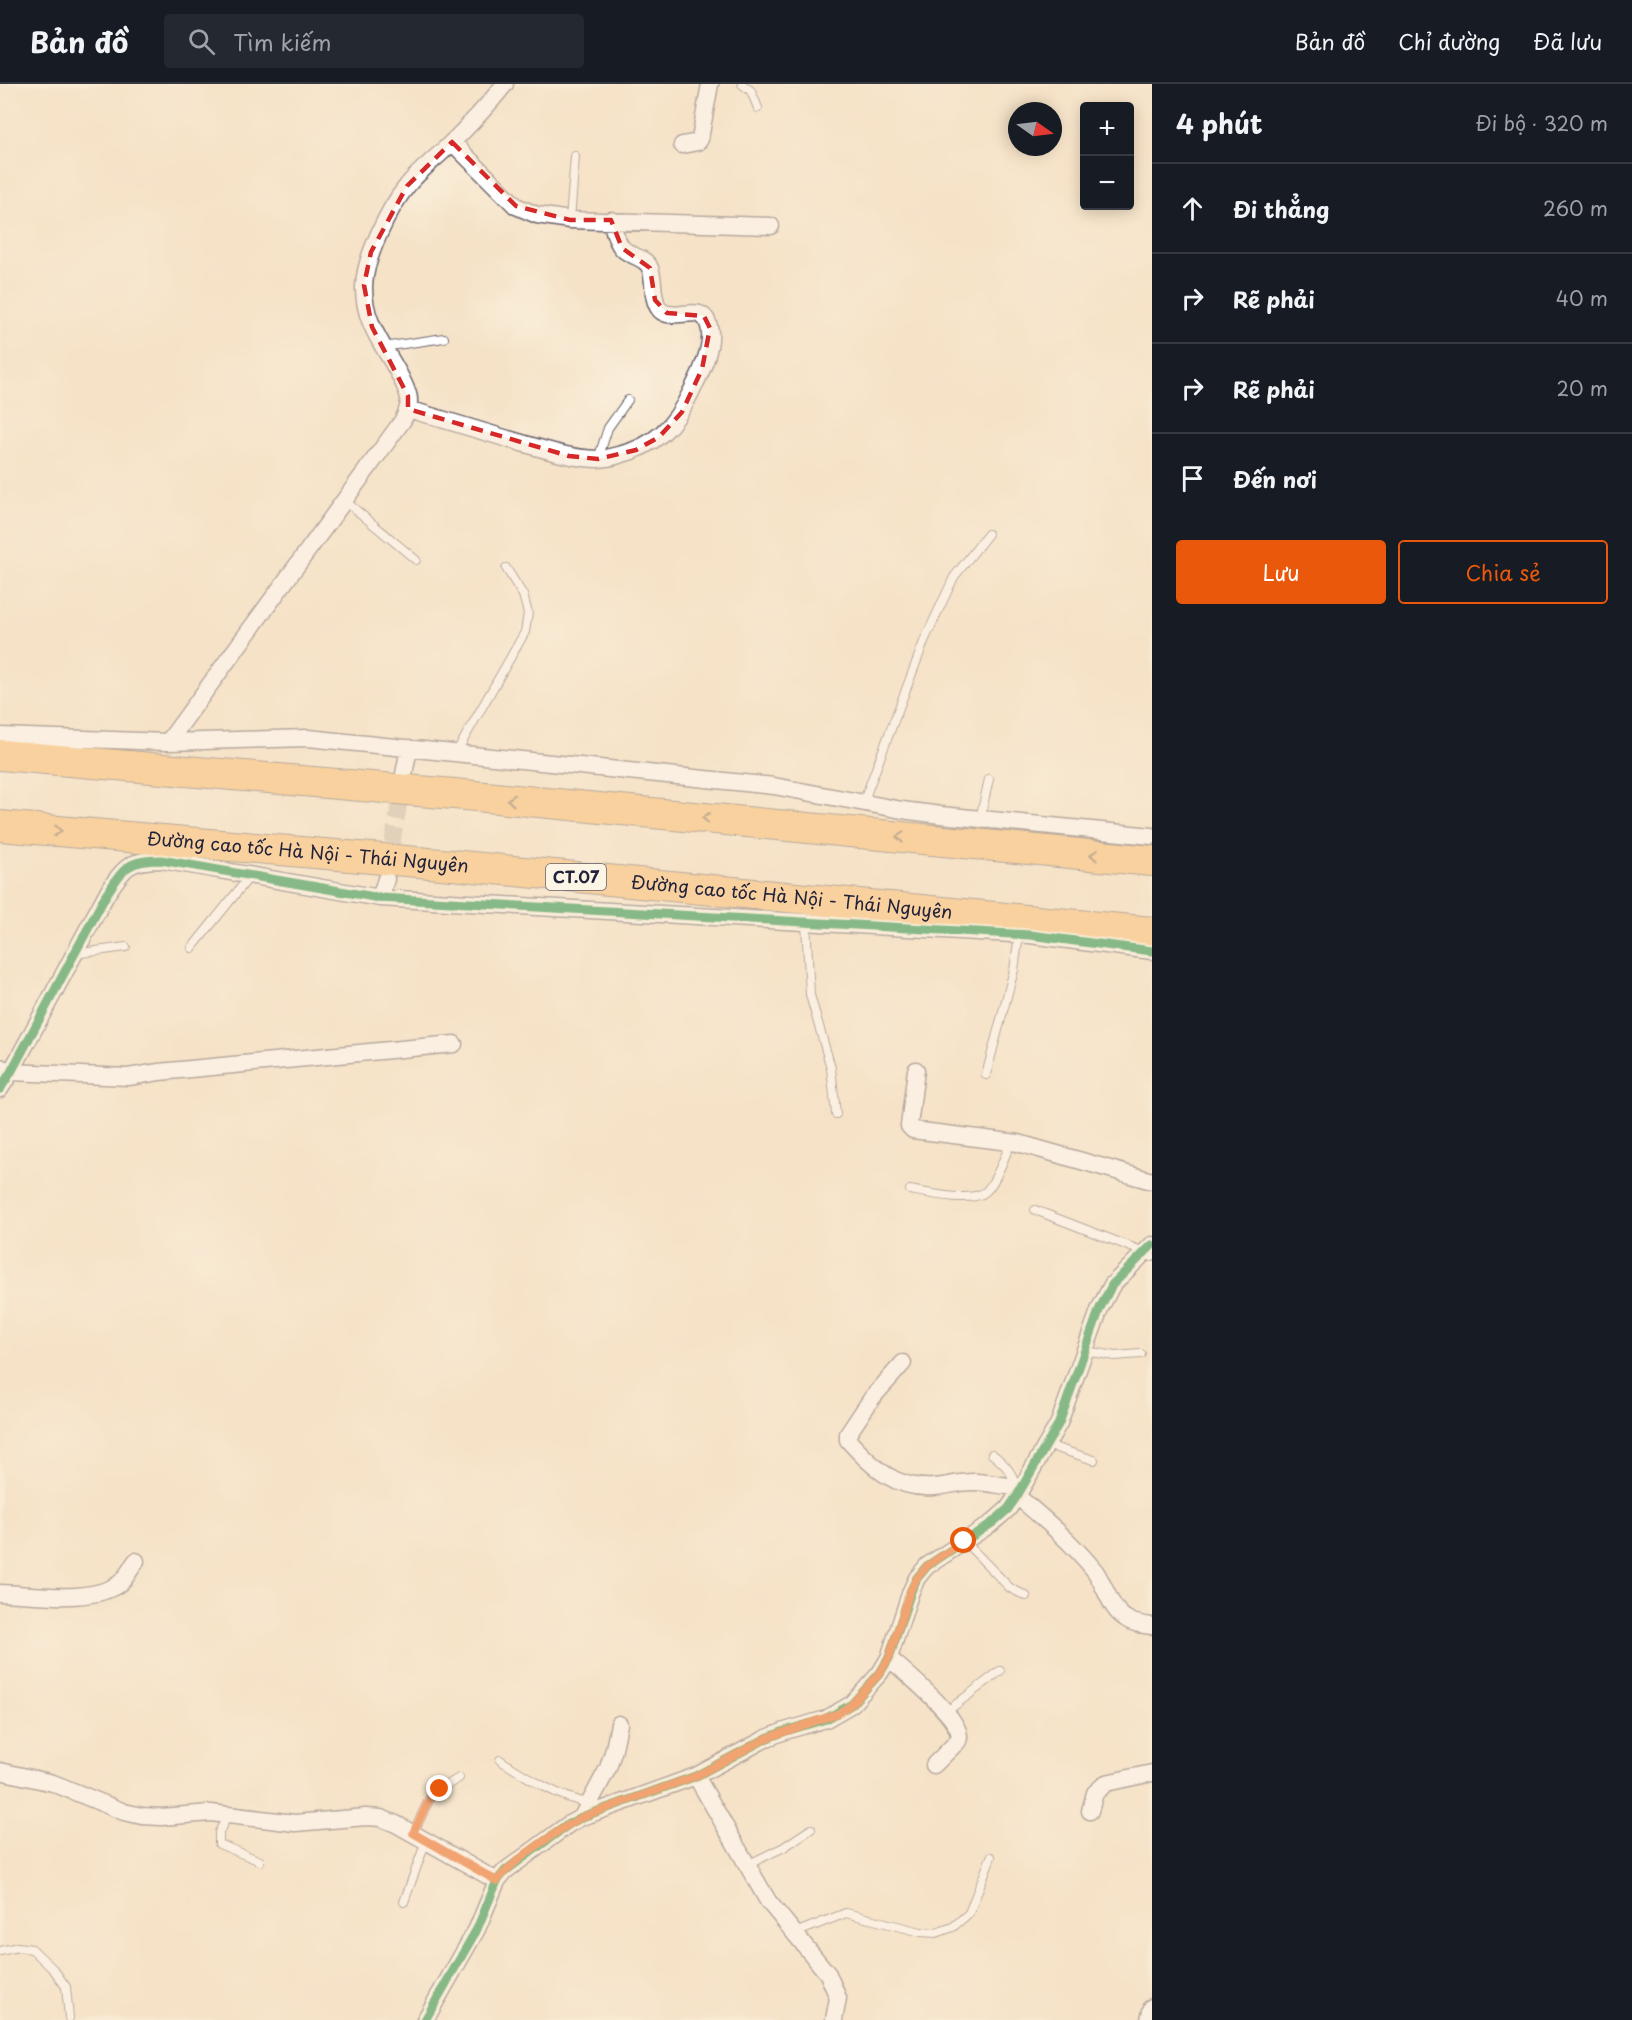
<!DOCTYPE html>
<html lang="vi">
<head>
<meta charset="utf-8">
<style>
	body { margin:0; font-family:"Playpen Sans",sans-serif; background:#242831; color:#f1f3f6 }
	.controls { position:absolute; right:18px; top:18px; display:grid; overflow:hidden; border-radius:6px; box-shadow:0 3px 15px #0003 }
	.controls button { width:54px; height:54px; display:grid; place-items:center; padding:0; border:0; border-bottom:2px solid #363941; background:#171b24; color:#f1f3f6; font:30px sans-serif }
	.compass { position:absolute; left:1008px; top:18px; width:54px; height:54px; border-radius:50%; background:#171b24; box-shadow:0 3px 15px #0003; rotate:104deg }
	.stop { position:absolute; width:18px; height:18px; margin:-14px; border:4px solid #ea580c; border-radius:50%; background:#fff }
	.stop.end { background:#ea580c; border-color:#fff; box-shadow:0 2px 6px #0008 }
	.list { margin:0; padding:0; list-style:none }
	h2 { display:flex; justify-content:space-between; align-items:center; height:78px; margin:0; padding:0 24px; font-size:26px }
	h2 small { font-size:20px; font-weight:400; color:#9ea1a6 }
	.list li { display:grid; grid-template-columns:39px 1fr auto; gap:18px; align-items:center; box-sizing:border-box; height:90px; padding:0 24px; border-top:2px solid #363941 }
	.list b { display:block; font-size:22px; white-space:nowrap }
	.list em { font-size:20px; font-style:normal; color:#9ea1a6 }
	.actions { display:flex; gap:12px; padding:18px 24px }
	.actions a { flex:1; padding:14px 0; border:2px solid #ea580c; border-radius:6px; text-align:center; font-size:21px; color:#ea580c }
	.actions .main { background:#ea580c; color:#fff }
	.icon { flex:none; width:33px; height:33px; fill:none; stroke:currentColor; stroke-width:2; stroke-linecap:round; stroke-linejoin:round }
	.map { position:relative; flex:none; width:1152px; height:1936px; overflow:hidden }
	header { display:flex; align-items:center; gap:36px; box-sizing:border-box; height:84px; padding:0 30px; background:#171b24; border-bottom:2px solid #363941 }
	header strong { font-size:28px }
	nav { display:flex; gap:33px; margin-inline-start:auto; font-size:21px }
	.search { width:420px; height:54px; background:#242831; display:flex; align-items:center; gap:15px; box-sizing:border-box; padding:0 21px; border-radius:6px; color:#9ea1a6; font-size:22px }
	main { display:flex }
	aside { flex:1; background:#171b24 }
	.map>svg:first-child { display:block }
</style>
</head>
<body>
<header>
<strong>Bản đồ</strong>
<div class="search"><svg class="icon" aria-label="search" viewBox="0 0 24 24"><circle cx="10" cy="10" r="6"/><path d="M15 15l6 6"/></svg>Tìm kiếm</div>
<nav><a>Bản đồ</a><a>Chỉ đường</a><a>Đã lưu</a></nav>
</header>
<main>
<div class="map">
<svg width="1152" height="1936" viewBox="0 0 1152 1936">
	<rect width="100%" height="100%" fill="#fcf5e5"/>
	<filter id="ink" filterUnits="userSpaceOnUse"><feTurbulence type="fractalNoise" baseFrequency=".0167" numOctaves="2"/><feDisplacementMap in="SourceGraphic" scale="12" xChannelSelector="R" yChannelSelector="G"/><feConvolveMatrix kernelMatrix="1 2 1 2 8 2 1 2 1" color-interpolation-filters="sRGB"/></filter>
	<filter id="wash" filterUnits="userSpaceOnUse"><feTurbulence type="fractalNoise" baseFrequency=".008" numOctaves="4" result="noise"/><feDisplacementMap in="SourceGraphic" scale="24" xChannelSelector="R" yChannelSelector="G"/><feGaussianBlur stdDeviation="1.35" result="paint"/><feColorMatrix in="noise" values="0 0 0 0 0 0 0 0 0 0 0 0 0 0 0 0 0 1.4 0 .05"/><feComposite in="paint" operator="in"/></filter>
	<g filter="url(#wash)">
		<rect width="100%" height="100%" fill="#f5e2c7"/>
	</g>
	<g filter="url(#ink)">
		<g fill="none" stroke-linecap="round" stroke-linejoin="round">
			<!-- minor-tunnel -->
			<path stroke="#cbbcab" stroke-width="16" stroke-dasharray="16 8" stroke-linecap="butt" d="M388,783L403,699"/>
			<!-- service casing -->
			<g stroke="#6c656c" stroke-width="10">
				<path id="service" d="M742,0L751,7L758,24
					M570,136L575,72
					M383,263L444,254
					M598,375L608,344L628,316
					M344,416L416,476
					M456,669L525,548L528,529L523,511L506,484
					M863,719L925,555L954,493L988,450
					M980,735L989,695
					M806,839L810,911L831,984L836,1030
					M192,864L250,792
					M74,870L126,863
					M986,991L1014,886L1019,851
					M910,1106C927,1109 971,1119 985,1108C996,1099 1005,1071 1011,1058
					M1035,1126L1144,1168L1152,1173
					M1085,1267L1115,1272L1141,1270
					M1047,1361L1094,1376
					M992,1370C1005,1380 1011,1387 1017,1403
					M964,1457L1010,1504L1026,1512
					M946,1628L1000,1587
					M500,1676C527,1693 557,1713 588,1719
					M228,1731L219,1748V1760L260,1777
					M413,1749L430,1714L440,1705L459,1694
					M747,1781L784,1763L811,1745
					M404,1818L426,1757
					M795,1849L846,1829L921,1848L936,1849L953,1843L969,1829L991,1773
					M0,1867L18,1863L32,1865L54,1886L66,1903L69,1934"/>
			</g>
			<!-- minor casing -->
			<g stroke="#6c656c" stroke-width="19">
				<path id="minor" d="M452,58L516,122L537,131L570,136L771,142
					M682,61L698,58L700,55L710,0
					M408,325C442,335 475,345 508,355C537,363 567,374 597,375C604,375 612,373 619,371C655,362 675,342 691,308C700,291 716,259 708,239C700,218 673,239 660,226C650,214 656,194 649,182C644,173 630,172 623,165C616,158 614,146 611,136
					M0,652L168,658L308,654L774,702L902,726L941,731L1152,752
					M168,658L403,336C407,328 411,319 408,310C395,272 363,247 364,202C365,173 389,124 407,102C417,89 431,78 443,67C465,46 486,24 505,0
					M404,690L409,664
					M380,814L386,795
					M0,983L11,988L128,993L159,988L454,960
					M916,986L909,1042L913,1046L1018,1059L1152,1097
					M0,1005L11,988L106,811C124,784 127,776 161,776L380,814L1030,851L1152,867
					M903,1279L872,1314L848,1350V1356C872,1383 896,1406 934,1403C948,1402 962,1397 976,1398C992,1399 1007,1403 1022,1403
					M1017,1412C1044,1435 1073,1459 1095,1487C1105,1501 1110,1525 1125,1534C1133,1540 1143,1541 1152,1542
					M0,1509C34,1510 92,1520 120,1499C126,1494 131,1484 136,1477
					M889,1574C903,1587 968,1639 958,1657L934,1681
					M0,1687L53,1699L124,1728L142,1732L161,1733L211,1729L295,1739L366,1733L381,1734L396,1740L497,1797
					M696,1692L768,1817L828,1890L838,1914L834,1936
					M1090,1727L1095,1709L1106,1699L1152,1689
					M582,1733L608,1684L614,1665L619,1640
					M425,1936L477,1845L497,1797L505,1787L569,1740L582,1733L696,1692L767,1654L785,1647L826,1635L852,1620L880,1589L889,1574L911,1507L917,1494L927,1482L992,1439L1008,1425L1017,1412L1059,1339L1100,1224L1112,1201L1152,1161
					M1149,1936L1152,1923"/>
			</g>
			<!-- motorway casing -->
			<g stroke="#6c656c" stroke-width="32">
				<g id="motorway">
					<path d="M0,671L454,710L1152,777"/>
					<path id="s1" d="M0,742L441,780L1152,848"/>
				</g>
			</g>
			<!-- service -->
			<use href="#service" stroke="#fff" stroke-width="8"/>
			<!-- minor -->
			<use href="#minor" stroke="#fff" stroke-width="16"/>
			<!-- motorway -->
			<use href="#motorway" stroke="#fbbd6e" stroke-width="30"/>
			<!-- cycleway casing -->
			<g stroke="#fcf5e5" stroke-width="13">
				<path id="cycleway" d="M0,1005L11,988L106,811C124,784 127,776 161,776L380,814L1030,851L1152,867
					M425,1936L477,1845L497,1797L505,1787L569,1740L582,1733L696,1692L767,1654L785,1647L826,1635L852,1620L880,1589L889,1574L911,1507L917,1494L927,1482L992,1439L1008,1425L1017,1412L1059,1339L1100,1224L1112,1201L1152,1161"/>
			</g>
			<!-- cycleway -->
			<use href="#cycleway" stroke="#00873e" stroke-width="9"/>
		</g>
		<!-- one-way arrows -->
		<defs><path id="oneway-chevron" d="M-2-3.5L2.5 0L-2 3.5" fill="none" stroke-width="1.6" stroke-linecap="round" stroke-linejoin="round" transform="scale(1.5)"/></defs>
		<g stroke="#8e7054">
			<use href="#oneway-chevron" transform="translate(511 716) rotate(-175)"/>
			<use href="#oneway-chevron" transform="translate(706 734) rotate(-175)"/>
			<use href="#oneway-chevron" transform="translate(58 747) rotate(5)"/>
			<use href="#oneway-chevron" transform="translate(900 753) rotate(-175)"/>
			<use href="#oneway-chevron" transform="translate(1094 771) rotate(-175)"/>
		</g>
	</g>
	<g fill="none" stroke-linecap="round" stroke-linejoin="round" filter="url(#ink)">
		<!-- route -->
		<path stroke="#ea580c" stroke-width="8" d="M440,1705L430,1714L413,1749L497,1797C514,1775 557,1747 582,1733L696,1692L767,1654L839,1629L852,1620L880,1589L889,1574L910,1507L917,1494L927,1482L964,1457"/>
	</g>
	<!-- marked area -->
	<path d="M0 0H1152V1936H0ZM452,58L516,122L570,136H611L622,164L650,184L655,216L667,229L704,232L710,244L702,285L682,328L659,353L636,366L598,375L569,372L408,325V312L372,243L364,201L371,168L407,102Z" fill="#f5e2c7" fill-opacity=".55" fill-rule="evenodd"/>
	<path fill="none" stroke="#d62828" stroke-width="4.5" stroke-dasharray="12 8" stroke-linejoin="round" d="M452,58L516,122L570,136H611L622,164L650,184L655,216L667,229L704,232L710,244L702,285L682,328L659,353L636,366L598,375L569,372L408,325V312L372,243L364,201L371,168L407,102Z"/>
	<g text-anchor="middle" stroke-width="6" stroke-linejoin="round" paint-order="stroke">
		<!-- shield labels -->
		<rect fill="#fcf5e5" stroke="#63616e" stroke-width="1.5" x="546" y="780" width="60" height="26" rx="4.5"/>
		<g font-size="16" font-weight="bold" fill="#22223b">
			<text x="576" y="799">CT.07</text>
		</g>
		<!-- street labels -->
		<g font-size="18" fill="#22223b" stroke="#fcf5e5">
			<text dy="6" stroke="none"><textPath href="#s1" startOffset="309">Đường cao tốc Hà Nội - Thái Nguyên</textPath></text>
			<text dy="6" stroke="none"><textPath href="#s1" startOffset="795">Đường cao tốc Hà Nội - Thái Nguyên</textPath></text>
		</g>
	</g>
</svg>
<div class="controls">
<button>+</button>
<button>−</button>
</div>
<svg class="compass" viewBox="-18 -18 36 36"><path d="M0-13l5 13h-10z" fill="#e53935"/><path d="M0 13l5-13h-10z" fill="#9ea1a6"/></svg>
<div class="stop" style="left:964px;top:1457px"></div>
<div class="stop end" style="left:440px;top:1705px"></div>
</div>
<aside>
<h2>4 phút<small>Đi bộ · 320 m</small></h2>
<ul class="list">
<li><svg class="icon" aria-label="ahead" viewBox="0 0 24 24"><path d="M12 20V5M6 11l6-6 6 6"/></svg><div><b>Đi thẳng</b></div><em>260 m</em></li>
<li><svg class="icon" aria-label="right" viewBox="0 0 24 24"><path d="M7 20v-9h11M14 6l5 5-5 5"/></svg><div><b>Rẽ phải</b></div><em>40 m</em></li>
<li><svg class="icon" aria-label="right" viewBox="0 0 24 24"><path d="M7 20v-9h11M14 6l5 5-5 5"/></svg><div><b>Rẽ phải</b></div><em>20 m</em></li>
<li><svg class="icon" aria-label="arrive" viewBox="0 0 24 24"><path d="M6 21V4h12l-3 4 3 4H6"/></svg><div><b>Đến nơi</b></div></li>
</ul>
<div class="actions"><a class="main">Lưu</a><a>Chia sẻ</a></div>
</aside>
</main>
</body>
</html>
